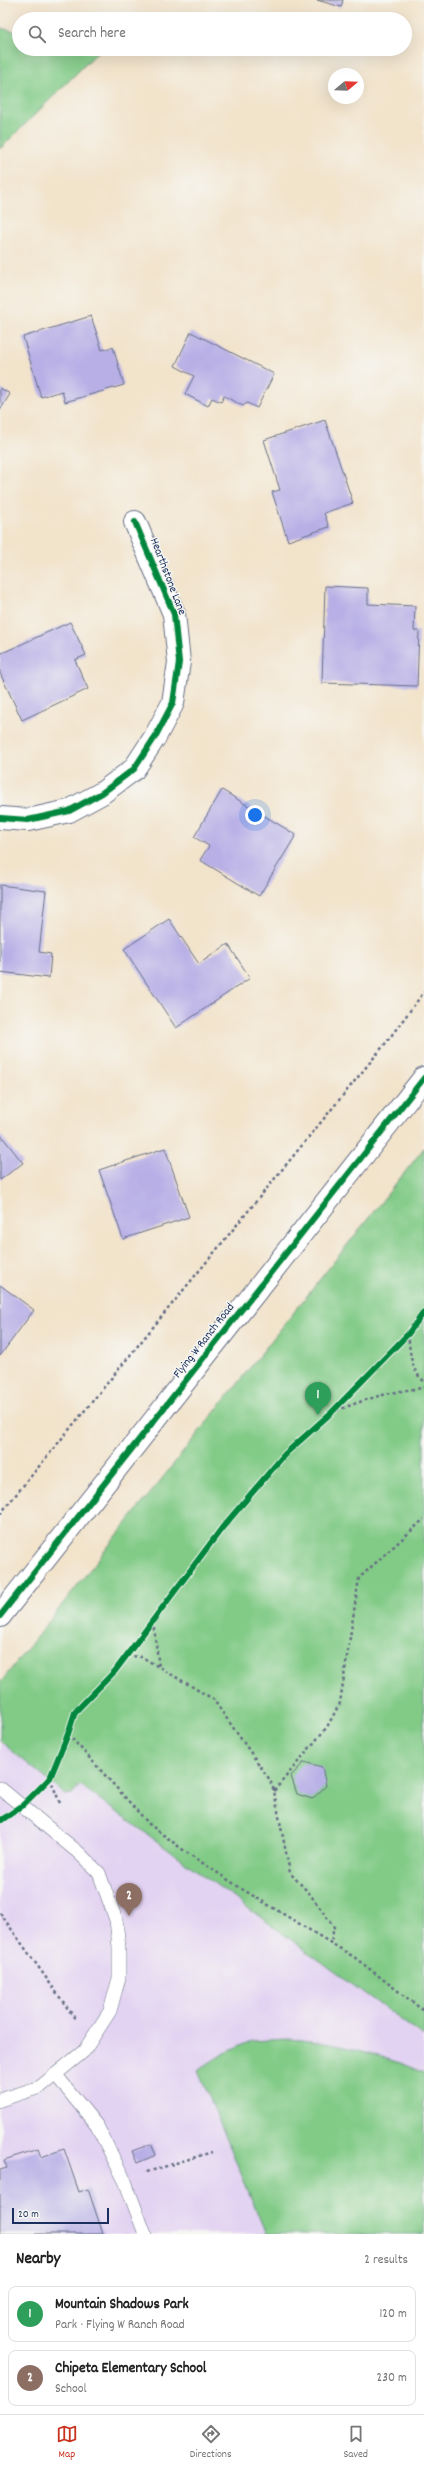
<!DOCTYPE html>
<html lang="en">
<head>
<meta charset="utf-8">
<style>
	body { margin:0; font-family:Dekko,sans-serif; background:#f2f2f2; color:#222 }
	.compass { position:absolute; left:328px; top:68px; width:36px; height:36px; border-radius:50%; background:#fff; box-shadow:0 4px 16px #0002; rotate:71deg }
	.scale { position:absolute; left:12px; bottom:10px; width:97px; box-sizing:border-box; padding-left:4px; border:2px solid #1b2f5e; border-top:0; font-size:11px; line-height:14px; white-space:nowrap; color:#1b2f5e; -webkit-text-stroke:3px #f6f6f2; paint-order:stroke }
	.you { position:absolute; left:255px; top:815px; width:14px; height:14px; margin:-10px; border:3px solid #fff; border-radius:50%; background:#1a73e8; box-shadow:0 0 0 6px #1a73e833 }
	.badge { display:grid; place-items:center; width:26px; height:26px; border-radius:50%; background:#c8321e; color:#fff; font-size:13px; font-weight:700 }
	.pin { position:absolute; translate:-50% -33px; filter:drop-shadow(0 1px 2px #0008) }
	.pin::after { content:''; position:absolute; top:21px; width:14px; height:12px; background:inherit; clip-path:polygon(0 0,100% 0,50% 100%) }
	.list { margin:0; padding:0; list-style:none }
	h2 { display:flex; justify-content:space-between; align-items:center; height:52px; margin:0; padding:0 16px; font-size:17px }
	h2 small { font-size:13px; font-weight:400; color:#767676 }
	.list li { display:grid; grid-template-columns:26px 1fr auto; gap:12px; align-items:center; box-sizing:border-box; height:56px; margin:0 8px 8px; padding:0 8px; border:1px solid #e0e0e0; border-radius:8px }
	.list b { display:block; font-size:15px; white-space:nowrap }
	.list p { margin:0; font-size:13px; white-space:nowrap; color:#767676 }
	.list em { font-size:13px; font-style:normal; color:#767676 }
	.icon { flex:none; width:22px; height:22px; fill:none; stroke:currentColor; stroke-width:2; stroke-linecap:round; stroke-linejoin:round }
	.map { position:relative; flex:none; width:424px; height:2234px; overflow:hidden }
	.search { position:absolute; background:#fff; box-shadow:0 4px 16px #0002; left:12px; right:12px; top:12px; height:44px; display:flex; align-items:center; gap:10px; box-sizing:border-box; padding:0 14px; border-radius:22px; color:#767676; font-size:15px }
	.sheet { height:180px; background:#fff }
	nav { display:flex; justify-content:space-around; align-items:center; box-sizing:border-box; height:56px; border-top:1px solid #e0e0e0; background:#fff; font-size:11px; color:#767676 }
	nav a { display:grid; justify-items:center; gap:2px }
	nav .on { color:#c8321e }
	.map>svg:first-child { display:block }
</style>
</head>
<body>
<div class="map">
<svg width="424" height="2234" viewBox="0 0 424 2234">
	<rect width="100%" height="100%" fill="#f6f6f2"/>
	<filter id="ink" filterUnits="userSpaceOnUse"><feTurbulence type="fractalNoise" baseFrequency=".025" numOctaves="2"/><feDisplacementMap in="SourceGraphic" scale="8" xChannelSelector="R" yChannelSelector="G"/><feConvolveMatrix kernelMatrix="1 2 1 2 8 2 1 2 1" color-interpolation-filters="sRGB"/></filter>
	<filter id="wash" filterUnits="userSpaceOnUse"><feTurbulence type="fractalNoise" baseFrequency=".012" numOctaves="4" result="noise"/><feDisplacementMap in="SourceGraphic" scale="16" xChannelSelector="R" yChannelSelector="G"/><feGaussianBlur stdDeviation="0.9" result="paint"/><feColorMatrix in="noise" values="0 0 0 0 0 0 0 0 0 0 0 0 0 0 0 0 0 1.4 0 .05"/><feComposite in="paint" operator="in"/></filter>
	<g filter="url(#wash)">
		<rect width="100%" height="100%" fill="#f2e3cb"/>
		<!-- built -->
		<path fill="#e3d3f2" d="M0,1741L66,1795L72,1794L80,1785L424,2037V2234H0Z"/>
		<!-- green -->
		<path fill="#82cb87" stroke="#4e7d72" d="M0,28L19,32V49H101L0,149Z
			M424,1148V2037L80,1785L72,1794L66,1795L0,1741V1683Z
			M288,2039C335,2042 381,2054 424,2073V2234H266L198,2070L223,2054L252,2041Z"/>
		<g id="blocks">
			<!-- building -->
			<path fill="#b7afe6" d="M317,0H343L341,7Z
				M91,316L102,350L113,347L124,385L65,402L62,391L41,397L23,337Z
				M191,332L274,374L257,408L247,403L243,406L224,396L221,402L212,398L208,406L185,394L194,376L175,366Z
				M0,388L10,394L0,410Z
				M325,420L353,503L324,513L329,527L288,541L272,492L280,490L264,440Z
				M325,586L368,588V604L415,606L414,631H419L417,686L322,683Z
				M70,622L86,655L75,660L88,689L22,720L0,673V654Z
				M222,790L296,835L259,896L200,860L209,846L194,837Z
				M0,885L46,891L39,952L51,954L49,978L0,972Z
				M169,919L199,964L228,944L250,978L176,1028L124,949Z
				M0,1134L23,1163L0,1180Z
				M165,1148L189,1217L123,1239L99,1170Z
				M0,1285L34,1310L0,1356Z
				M304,1762L322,1767L326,1786L312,1799L297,1794L291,1776Z
				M151,2144L156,2155L137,2163L132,2151Z
				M38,2149L41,2157L64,2149L79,2192L88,2189L103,2234H0V2170L7,2168L4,2160Z"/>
		</g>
	</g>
	<g filter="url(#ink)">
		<use href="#blocks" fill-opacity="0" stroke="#666e84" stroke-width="1"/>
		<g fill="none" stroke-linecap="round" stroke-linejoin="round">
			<!-- lane casing -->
			<g stroke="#666e84" stroke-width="14">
				<path id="lane" d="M0,1788L79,1853L99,1873L116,1920L119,1947V1978L110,2011L84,2051L40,2087L0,2100
					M56,2075L97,2126L125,2181L145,2234"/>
			</g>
			<!-- street casing -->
			<g stroke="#666e84" stroke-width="24">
				<path id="street" d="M0,818L28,820L69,811L102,793L134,769L155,737L173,703L179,662L174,614L135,522"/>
			</g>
			<!-- secondary casing -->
			<g stroke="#666e84" stroke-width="24">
				<path id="secondary" d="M0,1616L424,1078"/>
			</g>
			<!-- path -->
			<path stroke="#666e84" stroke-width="2.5" stroke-dasharray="3 3" stroke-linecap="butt" d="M408,1334C410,1349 410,1371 424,1381
				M331,1413C362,1400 390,1391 424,1388
				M0,1514L385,1044L424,992
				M153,1621L159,1667
				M127,1656L142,1657L213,1699L270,1780L274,1791L290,1873L309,1893L334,1927L331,1943
				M68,1734L149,1824L186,1852L242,1889L354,1957L424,2011
				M50,1778L61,1806
				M274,1791L327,1727L340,1703L359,1578L424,1519
				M0,1913L76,2020
				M147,2172L212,2152"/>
			<!-- lane -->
			<use href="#lane" stroke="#fff" stroke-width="13"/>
			<!-- street -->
			<use href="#street" stroke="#fff" stroke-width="22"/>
			<!-- secondary -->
			<use href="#secondary" stroke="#fff" stroke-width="22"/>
			<!-- cycleway casing -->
			<g stroke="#f6f6f2" stroke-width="8">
				<path id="cycleway" d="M0,818L28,820L69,811L102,793L134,769L155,737L173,703L179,662L174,614L135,522
					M0,1616L424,1078
					M0,1821L22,1806L50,1778L68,1734L75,1712L115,1671L222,1528L285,1454L331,1413L408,1334L424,1312"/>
			</g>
			<!-- cycleway -->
			<use href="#cycleway" stroke="#00873e" stroke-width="6"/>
		</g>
	</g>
	<g text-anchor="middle" stroke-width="3" stroke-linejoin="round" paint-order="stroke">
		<!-- street labels -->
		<g font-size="12" fill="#1b2f5e" stroke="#f6f6f2">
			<text transform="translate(169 576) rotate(69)" y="4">Hearthstone Lane</text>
			<text transform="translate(203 1340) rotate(-52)" y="4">Flying W Ranch Road</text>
		</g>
	</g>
</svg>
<svg class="compass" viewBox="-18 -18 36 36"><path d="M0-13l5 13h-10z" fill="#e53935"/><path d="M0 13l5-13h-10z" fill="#767676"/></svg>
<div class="scale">20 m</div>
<div class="you"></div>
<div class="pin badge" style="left:318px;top:1415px;background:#2e9e5b">1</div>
<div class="pin badge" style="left:129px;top:1916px;background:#8d6e63">2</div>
<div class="search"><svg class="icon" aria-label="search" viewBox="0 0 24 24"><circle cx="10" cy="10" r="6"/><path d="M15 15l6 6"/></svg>Search here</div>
</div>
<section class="sheet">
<h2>Nearby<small>2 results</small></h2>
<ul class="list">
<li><span class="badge" style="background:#2e9e5b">1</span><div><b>Mountain Shadows Park</b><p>Park · Flying W Ranch Road</p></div><em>120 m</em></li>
<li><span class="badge" style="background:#8d6e63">2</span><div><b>Chipeta Elementary School</b><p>School</p></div><em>230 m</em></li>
</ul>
</section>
<nav>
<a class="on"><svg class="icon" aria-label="map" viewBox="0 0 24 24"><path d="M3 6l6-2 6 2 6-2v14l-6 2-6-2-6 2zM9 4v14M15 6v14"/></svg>Map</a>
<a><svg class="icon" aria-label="directions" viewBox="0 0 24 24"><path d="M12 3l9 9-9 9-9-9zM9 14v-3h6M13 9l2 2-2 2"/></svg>Directions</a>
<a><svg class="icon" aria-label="saved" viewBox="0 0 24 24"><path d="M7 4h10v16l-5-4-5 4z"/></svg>Saved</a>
</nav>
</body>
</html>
